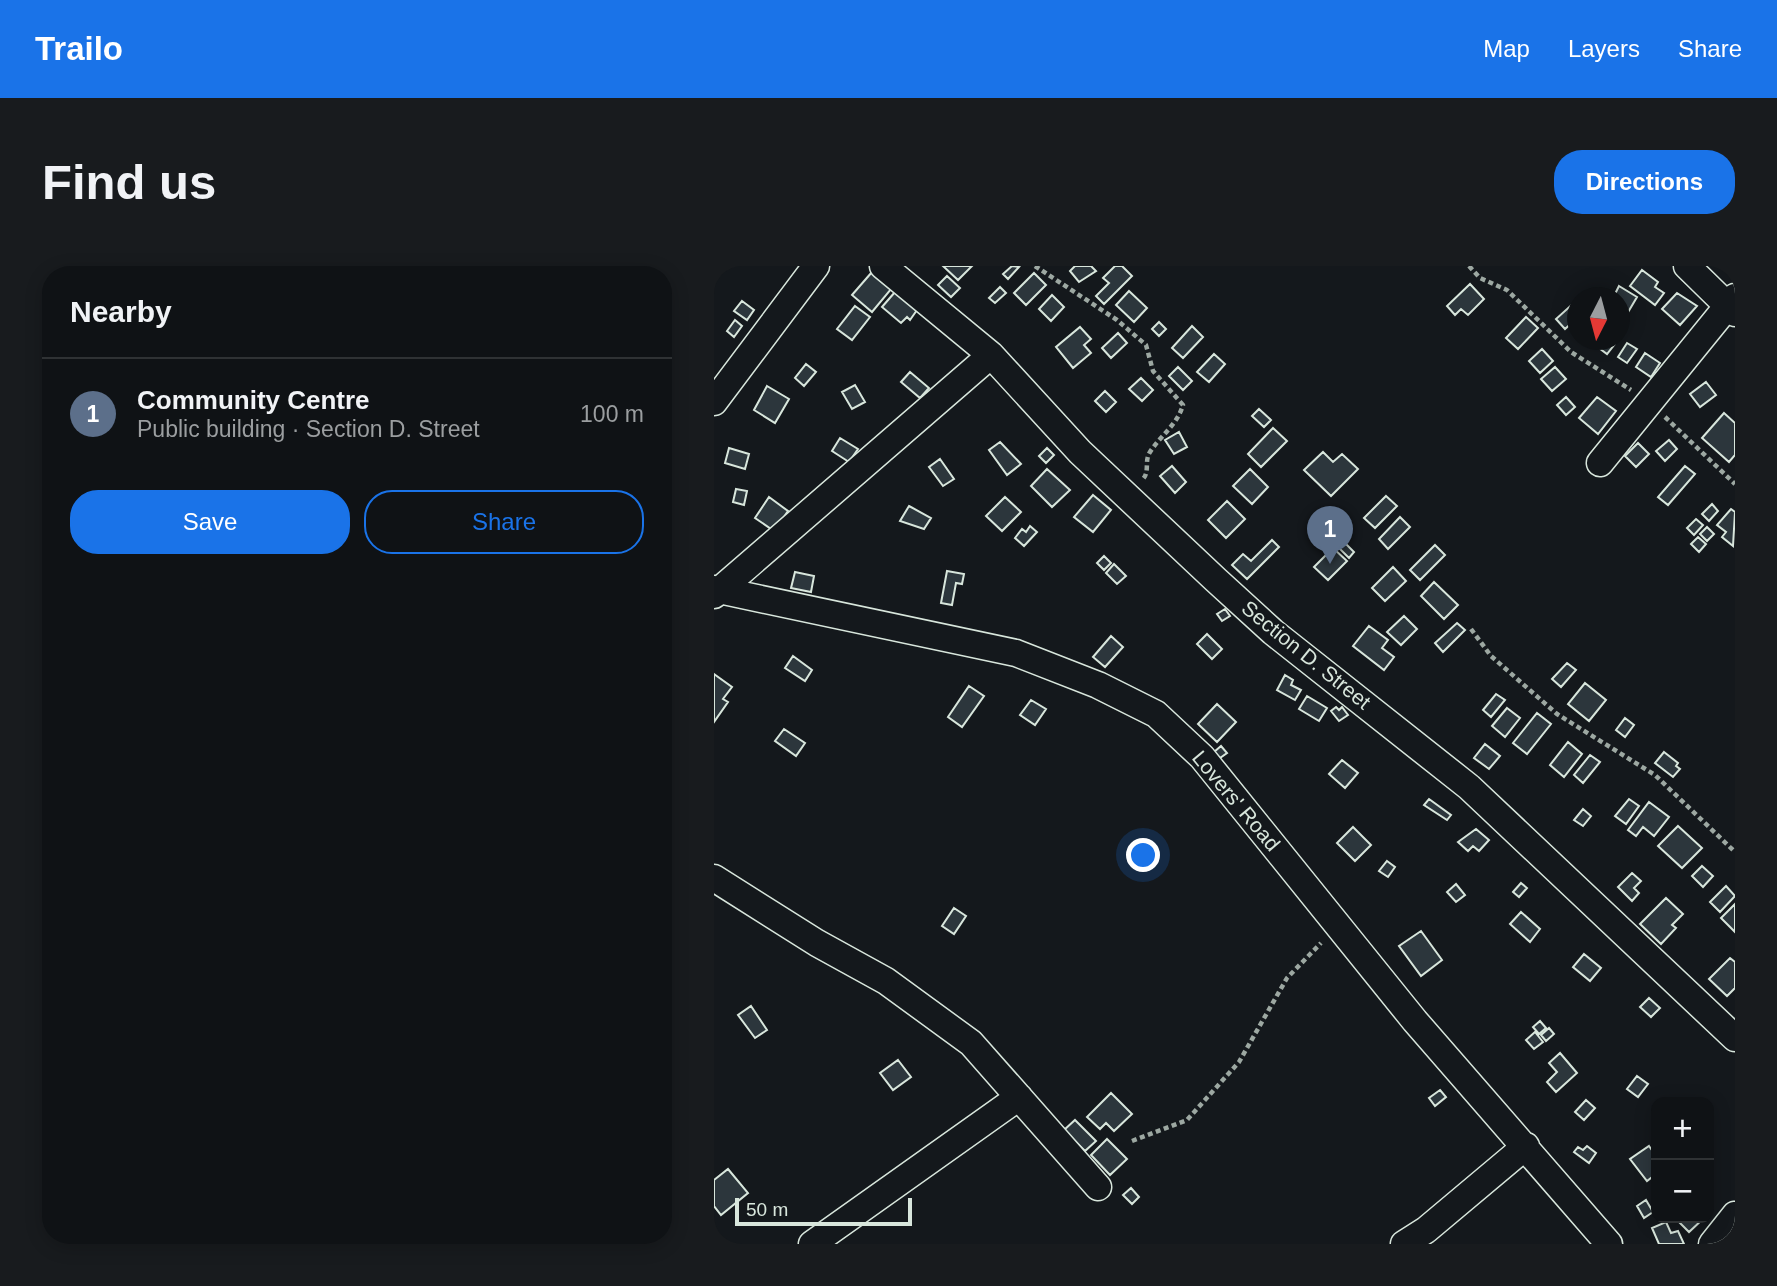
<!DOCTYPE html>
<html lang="en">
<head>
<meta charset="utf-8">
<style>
	body { margin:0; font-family:Helvetica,sans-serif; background:#181b1e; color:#f1f3f6 }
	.controls { position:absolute; right:21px; bottom:21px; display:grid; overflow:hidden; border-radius:14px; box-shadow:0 4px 18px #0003 }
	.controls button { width:63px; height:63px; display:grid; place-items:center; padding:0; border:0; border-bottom:2px solid #2f3234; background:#0f1215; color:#f1f3f6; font:35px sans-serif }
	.compass { position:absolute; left:853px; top:21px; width:63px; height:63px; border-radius:50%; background:#0f1215; box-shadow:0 4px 18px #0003; rotate:186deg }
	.scale { position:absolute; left:21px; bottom:18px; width:177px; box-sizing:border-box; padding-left:7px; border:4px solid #d8e6dc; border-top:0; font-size:19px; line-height:24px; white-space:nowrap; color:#d8e6dc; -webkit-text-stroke:5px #14181c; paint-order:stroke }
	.you { position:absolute; left:430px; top:590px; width:24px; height:24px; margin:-18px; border:5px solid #fff; border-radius:50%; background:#1a73e8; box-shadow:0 0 0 10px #1a73e833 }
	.badge { display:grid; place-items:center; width:46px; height:46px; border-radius:50%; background:#1a73e8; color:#fff; font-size:23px; font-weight:700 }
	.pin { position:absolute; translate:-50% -58px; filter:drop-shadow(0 2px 4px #0008) }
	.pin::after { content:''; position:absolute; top:37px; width:24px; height:21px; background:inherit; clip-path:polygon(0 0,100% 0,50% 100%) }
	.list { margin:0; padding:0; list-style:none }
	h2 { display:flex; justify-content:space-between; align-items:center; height:91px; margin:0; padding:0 28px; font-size:30px }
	h2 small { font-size:23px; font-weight:400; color:#9b9ea0 }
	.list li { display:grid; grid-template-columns:46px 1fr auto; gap:21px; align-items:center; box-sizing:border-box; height:112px; padding:0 28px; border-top:2px solid #2f3234 }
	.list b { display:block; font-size:26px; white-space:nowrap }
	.list p { margin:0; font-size:23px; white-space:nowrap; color:#9b9ea0 }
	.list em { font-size:23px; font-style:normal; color:#9b9ea0 }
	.actions { display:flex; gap:14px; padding:21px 28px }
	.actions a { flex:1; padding:16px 0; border:2px solid #1a73e8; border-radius:28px; text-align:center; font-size:24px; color:#1a73e8 }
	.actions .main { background:#1a73e8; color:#fff }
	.map { position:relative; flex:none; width:1021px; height:978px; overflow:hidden; border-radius:28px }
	header { display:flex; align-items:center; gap:42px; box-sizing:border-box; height:98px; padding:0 35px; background:#1a73e8; color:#fff }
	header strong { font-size:33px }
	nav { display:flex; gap:38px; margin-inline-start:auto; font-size:24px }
	.intro { display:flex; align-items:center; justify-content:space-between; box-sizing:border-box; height:168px; padding:0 42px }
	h1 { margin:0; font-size:49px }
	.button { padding:18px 32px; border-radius:28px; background:#1a73e8; color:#fff; font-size:24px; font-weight:700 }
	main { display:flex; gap:42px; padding:0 42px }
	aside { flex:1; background:#0f1215; border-radius:28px; box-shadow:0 4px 18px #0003 }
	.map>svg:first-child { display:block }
</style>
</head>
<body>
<header>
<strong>Trailo</strong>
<nav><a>Map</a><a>Layers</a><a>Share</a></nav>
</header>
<div class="intro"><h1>Find us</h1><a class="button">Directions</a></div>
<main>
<aside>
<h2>Nearby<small></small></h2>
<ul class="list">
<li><span class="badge" style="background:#5c6f8a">1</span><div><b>Community Centre</b><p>Public building · Section D. Street</p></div><em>100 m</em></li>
</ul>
<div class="actions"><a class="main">Save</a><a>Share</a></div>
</aside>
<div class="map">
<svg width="1021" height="978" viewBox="0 0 1021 978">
	<rect width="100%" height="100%" fill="#14181c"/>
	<!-- building -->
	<path fill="#2c363c" stroke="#d8e6dc" stroke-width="2" d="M229,0H258L244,14Z
		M298,0L305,1L294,13L289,8Z
		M361,0H377L382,5L365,16L356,5Z
		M401,0H408L418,10L390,38L382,30L395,17L389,12Z
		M928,4L944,16L941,21L950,27L941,39L916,20Z
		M158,6L178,22L158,46L138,29Z
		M320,7L332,19L312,39L300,27Z
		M233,10L246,22L237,31L224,19Z
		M756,18L770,33L754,49L747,43L741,49L733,40Z
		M905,20L923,31L910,53L906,50V32H899Z
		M286,21L292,27L281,37L275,32Z
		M415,25L433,42L420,56L402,39Z
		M181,26L203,44L196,54L193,51L187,57L168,41Z
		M963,27L983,40L966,59L948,43Z
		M338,29L350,41L337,55L325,43Z
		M28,35L40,44L33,54L20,45Z
		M862,35L864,51L851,63L842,53Z
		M141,40L156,51L138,74L123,63Z
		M812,51L824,62L804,83L792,72Z
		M21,54L28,60L20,71L13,65Z
		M445,56L452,63L445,70L438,63Z
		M478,60L489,71L469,92L458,82Z
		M366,61L377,73L370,79L377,87L359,102L342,81Z
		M404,67L413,77L397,92L388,82Z
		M891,74H904L893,88L885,82Z
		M913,77L923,83L913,97L904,91Z
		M828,83L839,95L826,107L815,95Z
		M931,87L946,97L937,111L922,101Z
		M500,88L511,98L495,116L483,106Z
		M92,98L102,106L90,120L81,112Z
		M464,101L478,115L469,124L455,110Z
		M841,101L852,113L838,125L827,113Z
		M196,106L215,122L206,132L187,116Z
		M427,112L439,124L428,135L415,123Z
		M992,116L1002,129L986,141L976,128Z
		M141,119L151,136L138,143L128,126Z
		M53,120L75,133L61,157L40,144Z
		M391,125L402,136L392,146L381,135Z
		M852,131L861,141L852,149L843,139Z
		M883,131L902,145L884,168L865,152Z
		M545,143L557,154L550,161L538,150Z
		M1010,147L1021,157V189L1015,196L988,172Z
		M559,162L573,175L547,201L534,188Z
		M465,166L473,181L460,188L451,174Z
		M126,172L144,183L135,196L118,185Z
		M955,174L963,183L951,195L942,185Z
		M286,176L307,198L293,209L275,184Z
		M924,177L935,188L922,201L911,190Z
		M15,182L35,188L31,203L11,197Z
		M333,182L340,189L332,197L325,190Z
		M609,186L619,196L628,188L644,203L617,230L590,204Z
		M226,193L240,213L229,220L215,201Z
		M458,200L472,216L461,227L446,210Z
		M971,200L981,208L954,239L944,231Z
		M333,203L356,224L338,241L317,220Z
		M536,203L554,221L538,238L519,220Z
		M22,223L33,225L30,239L19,236Z
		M379,229L397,244L379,266L360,251Z
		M672,230L683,240L661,262L650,252Z
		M55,231L74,245L60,265L41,252Z
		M291,231L307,246L288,265L272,250Z
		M513,235L531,253L512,272L494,254Z
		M998,238L1004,245L995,255L988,248Z
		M195,240L217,252L210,263L186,255Z
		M1017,243L1021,246L1019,280L1008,271L1012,266L1003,259Z
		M686,251L696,261L674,283L665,273Z
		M982,253L989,259L980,269L973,262Z
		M316,260L323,266L310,280L301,272L308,263L312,266Z
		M993,261L1000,268L993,275L986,268Z
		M984,271L992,278L985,286L977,278Z
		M558,274L565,281L533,313L518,299L529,288L537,295Z
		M629,275L640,286L635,292L624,281Z
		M721,279L731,289L706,314L696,304Z
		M619,282L633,295L614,314L600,301Z
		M390,290L397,297L390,304L383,297Z
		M400,298L412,310L403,318L392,307Z
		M679,301L692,315L671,335L658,322Z
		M233,305L250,308L248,318L242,317L238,339L227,337Z
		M81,306L100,310L97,326L77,322Z
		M720,316L744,339L730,353L707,330Z
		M511,343L516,350L508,355L503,348Z
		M690,350L703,363L687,379L673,366Z
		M743,357L751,364L729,386L721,377Z
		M655,360L674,374L668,382L680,391L670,404L639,380Z
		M493,368L508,383L498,393L483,378Z
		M397,370L409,381L391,401L379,391Z
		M79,390L98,404L91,415L71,402Z
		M853,397L862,404L847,421L838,413Z
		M0,408L18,421L9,433L14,436L0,456Z
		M571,409L579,414L577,419L587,424L581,434L563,424Z
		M871,417L892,434L875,455L854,438Z
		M255,420L270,430L248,461L234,451Z
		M782,428L791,434L777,451L769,444Z
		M593,430L613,442L605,455L585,443Z
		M317,434L332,443L321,459L306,449Z
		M503,438L522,456L503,476L484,458Z
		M622,441L625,444L628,441L634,449L625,455L617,445Z
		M793,442L806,452L791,471L778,460Z
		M823,447L837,458L813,488L799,477Z
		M911,452L920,459L911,471L902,464Z
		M70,463L91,477L82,490L61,475Z
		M854,476L868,488L850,511L836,499Z
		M771,478L786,490L775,503L760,492Z
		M507,480L513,487L506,492L500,486Z
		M950,486L964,497L962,500L966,503L959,511L941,497Z
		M876,489L886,496L869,517L860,509Z
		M628,494L644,507L631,522L615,508Z
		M715,533L737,549L733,554L710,539Z
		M915,533L925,540L912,558L901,550Z
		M935,536L955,551L940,570L929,561L922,570L914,564Z
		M869,543L877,550L869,560L860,554Z
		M964,560L988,582L968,602L944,580Z
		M639,561L657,579L641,595L623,577Z
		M762,563L775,574L765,585L759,580L754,585L744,576Z
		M673,595L681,601L674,611L665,605Z
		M988,600L999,610L989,621L978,610Z
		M918,607L927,615L920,622L925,627L918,635L904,621Z
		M807,617L813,622L805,631L799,626Z
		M742,618L751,629L742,636L733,626Z
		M1012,620L1021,630L1006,646L996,636Z
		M952,632L969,648L958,659L962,662L947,678L926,658Z
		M1021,638V666L1007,652Z
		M240,642L252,650L240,668L228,660Z
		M807,646L826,663L816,676L796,658Z
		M707,665L728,694L707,710L685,680Z
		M870,688L887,702L876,715L859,701Z
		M1016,692L1021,696V722L1013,730L995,713Z
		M935,732L946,742L937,751L926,741Z
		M37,740L53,764L41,772L24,749Z
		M826,755L832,762L825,768L819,761Z
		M835,762L840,768L832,775L827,769Z
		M821,766L829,776L820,783L812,774Z
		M846,787L863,807L842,826L833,816L843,806L835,797Z
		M184,794L197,811L179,824L166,807Z
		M923,810L934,818L924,831L913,823Z
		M726,824L732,831L721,840L715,832Z
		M397,827L418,848L400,865L392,857L386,863L373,851Z
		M872,834L881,842L870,854L861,846Z
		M361,854L382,875L371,885L350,864Z
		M393,873L413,893L396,909L377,889Z
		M873,880L882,887L875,897L860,886L864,881L869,884Z
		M935,880L942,890V908L933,915L916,893Z
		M14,903L34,927L7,949L0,940V914Z
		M417,922L425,931L418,938L409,929Z
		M932,934L939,946L930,952L923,940Z
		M961,952H990L975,966Z
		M952,956L957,967L964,965L970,978H945L938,962Z"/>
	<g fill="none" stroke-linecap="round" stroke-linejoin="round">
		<!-- minor casing -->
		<g stroke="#d8e6dc" stroke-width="29">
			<path id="minor" d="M169,0L277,89L366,186L502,314L559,366L755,521L1021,772
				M973,0L1021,47
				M0,136L102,0
				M886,197L1021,31
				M0,323L302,387L384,419L442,448L488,491L701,755L895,978
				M0,329L277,89
				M0,612L103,677L172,715L257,777L384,921
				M98,978L305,831
				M690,978L712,964L812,880
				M998,978L1021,949"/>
		</g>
		<!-- path -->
		<path stroke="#9da8a2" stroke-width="4.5" stroke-dasharray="5 3.5" stroke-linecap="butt" d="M321,0L403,54L432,79L439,105L469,139C463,159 447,169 436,186C430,195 436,205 429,213
			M755,0L766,12L793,24L857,86L917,124
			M951,151L1021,218
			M757,363L777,390L843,448L941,509L1021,586
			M418,875L473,854L525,796L573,712L607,677"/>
		<!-- minor -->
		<use href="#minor" stroke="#14181c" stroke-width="26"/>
	</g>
	<g text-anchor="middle" stroke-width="5" stroke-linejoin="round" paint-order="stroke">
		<!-- street labels -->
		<g font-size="21" fill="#d8e6dc" stroke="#14181c">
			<text transform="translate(592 389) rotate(39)" y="7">Section D. Street</text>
			<text transform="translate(522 535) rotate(50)" y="7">Lovers' Road</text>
		</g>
	</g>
</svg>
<div class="controls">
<button>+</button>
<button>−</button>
</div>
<svg class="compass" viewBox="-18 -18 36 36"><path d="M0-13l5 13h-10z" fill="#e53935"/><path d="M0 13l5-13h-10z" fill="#9b9ea0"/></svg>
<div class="scale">50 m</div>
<div class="you"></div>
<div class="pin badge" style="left:616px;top:298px;background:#5c6f8a">1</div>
</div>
</main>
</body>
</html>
